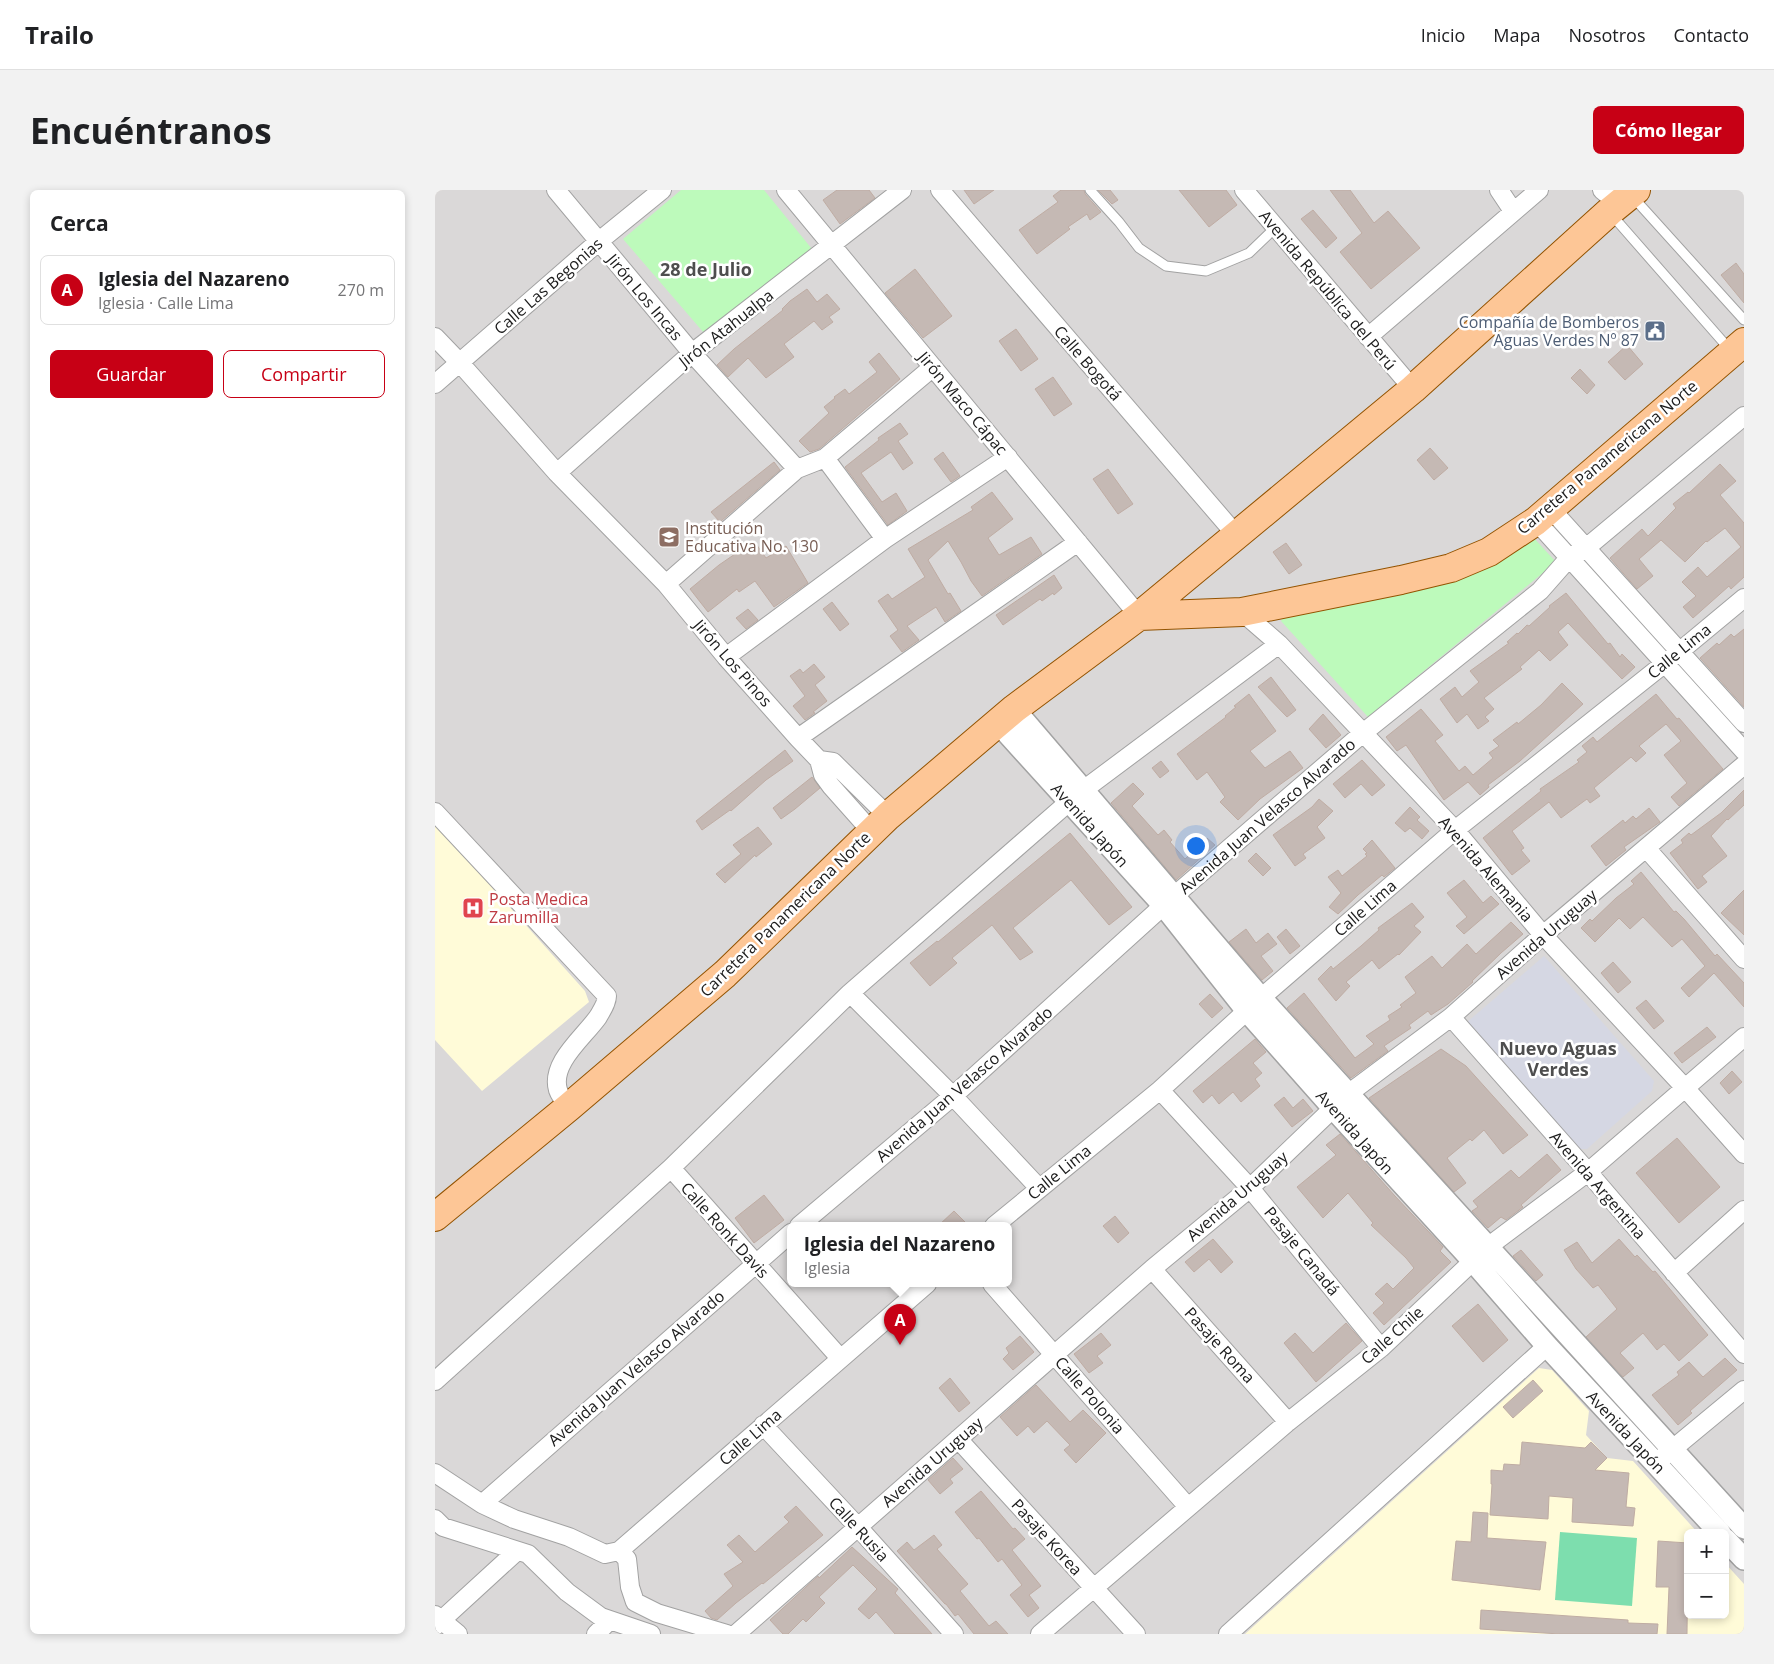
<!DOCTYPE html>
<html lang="es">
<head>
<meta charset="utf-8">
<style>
	body { margin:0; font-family:"Open Sans",sans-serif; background:#f2f2f2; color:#202124 }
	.controls { position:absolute; right:15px; bottom:15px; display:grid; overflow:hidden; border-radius:8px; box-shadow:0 2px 8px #0003 }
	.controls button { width:45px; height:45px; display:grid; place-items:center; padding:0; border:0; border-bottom:1px solid #e0e0e0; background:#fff; color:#202124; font:25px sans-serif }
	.you { position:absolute; left:760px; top:655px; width:18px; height:18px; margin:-12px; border:4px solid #fff; border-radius:50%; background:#1a73e8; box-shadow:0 0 0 8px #1a73e833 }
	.badge { display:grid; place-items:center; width:32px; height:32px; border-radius:50%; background:#c70015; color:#fff; font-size:16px; font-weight:700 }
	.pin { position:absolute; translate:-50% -41px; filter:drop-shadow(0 1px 2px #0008) }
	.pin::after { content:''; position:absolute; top:26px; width:18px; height:15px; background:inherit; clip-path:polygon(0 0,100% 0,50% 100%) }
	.popup { position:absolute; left:352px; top:1032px; width:225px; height:65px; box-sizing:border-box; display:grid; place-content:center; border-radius:8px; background:#fff; filter:drop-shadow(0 1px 4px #0005); font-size:16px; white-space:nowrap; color:#757577 }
	.popup b { font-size:19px; color:#202124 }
	.popup::after { content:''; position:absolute; left:50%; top:100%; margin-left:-10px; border:10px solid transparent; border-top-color:#fff }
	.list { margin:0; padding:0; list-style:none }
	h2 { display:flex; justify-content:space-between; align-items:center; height:65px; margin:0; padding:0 20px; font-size:21px }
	h2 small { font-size:16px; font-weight:400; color:#757577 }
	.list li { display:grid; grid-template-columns:32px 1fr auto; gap:15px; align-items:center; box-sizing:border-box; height:70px; margin:0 10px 10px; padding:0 10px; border:1px solid #e0e0e0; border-radius:8px }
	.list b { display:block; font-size:19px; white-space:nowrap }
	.list p { margin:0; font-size:16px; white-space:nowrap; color:#757577 }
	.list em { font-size:16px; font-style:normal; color:#757577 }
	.actions { display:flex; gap:10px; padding:15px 20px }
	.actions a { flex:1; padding:11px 0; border:1px solid #c70015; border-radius:8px; text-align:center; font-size:18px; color:#c70015 }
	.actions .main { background:#c70015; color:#fff }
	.map { position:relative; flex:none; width:1309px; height:1444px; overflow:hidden; border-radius:8px }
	header { display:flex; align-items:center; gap:30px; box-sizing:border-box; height:70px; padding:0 25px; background:#fff; border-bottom:1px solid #e0e0e0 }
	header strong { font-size:24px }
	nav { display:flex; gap:28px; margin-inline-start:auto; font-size:18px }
	.intro { display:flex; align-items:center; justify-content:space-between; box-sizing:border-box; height:120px; padding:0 30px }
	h1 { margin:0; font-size:35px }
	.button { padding:12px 22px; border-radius:8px; background:#c70015; color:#fff; font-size:18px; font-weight:700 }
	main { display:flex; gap:30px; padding:0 30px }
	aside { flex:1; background:#fff; border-radius:8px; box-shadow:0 2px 8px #0003 }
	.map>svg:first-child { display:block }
</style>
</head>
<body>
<header>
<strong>Trailo</strong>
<nav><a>Inicio</a><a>Mapa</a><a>Nosotros</a><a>Contacto</a></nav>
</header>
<div class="intro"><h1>Encuéntranos</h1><a class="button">Cómo llegar</a></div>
<main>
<aside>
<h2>Cerca<small></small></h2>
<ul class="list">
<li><span class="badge">A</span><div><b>Iglesia del Nazareno</b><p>Iglesia · Calle Lima</p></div><em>270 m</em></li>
</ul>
<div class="actions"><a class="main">Guardar</a><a>Compartir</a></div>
</aside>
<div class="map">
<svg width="1309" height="1444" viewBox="0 0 1309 1444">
	<rect width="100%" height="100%" fill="#ede8e1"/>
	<!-- residential -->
	<path fill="#dad8d8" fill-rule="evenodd" d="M0,0H1309V1444H0ZM356,1036H574V1094H356ZM1253,1343H1290V1425H1253Z"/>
	<!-- education -->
	<path fill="#fffbd8" d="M0,634L150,801L154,812L47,901L0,850Z
		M1104,1178L1117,1180L1154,1221L1151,1245L1172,1268L1198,1271L1263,1343H1253V1425H1290V1373L1309,1394V1444H810Z"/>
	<!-- park -->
	<path fill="#bdfabb" d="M246,0H329L377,59L269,143L188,49Z
		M1097,346L1121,372L933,527L846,431L852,420Z"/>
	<!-- pitch -->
	<path fill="#7ddeae" d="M1125,1342L1202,1348L1197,1416L1120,1410Z"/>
	<!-- plaza -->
	<path fill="#d5d7e3" d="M1109,766L1219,891L1217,901L1152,959H1139L1031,833Z"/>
	<!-- building -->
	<path fill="#c5b9b4" stroke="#bfaca3" d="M402,0H434L440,8L405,34L388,10Z
		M529,0H559L539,14Z
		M626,0H649L650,4L666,22L655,30L652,24L633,37L635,39L602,64L584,40L623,12L618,6Z
		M663,0H675L683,10L677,14Z
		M744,0H791L802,15L774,37Z
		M895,0H915L939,33L953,21L985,58L936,99L905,62L927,43Z
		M878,20L902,48L891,58L866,29Z
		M1301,73L1309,84V113L1286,85Z
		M480,79L517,126L488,148L450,103Z
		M372,99L382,112L392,104L405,119L394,127L398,132L387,140L379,131L349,154L359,167L331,188L313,168L293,187L282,175L299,159L348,120L347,119L355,111Z
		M581,139L603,169L586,181L564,151Z
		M1192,155L1208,174L1190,190L1173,172Z
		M444,163L465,189L384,259L375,262L364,251L394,223L389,217L400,208L399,207L410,199L414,204L442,182L434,172Z
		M1145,179L1160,195L1152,204L1136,188Z
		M618,187L637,214L619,226L600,199Z
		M465,233L473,244L463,251L478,273L468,280L456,262L426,283L447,312L461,303L472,321L453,335L410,277L444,250L443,248Z
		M995,258L1013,278L999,290L982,270Z
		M508,262L525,286L516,292L499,269Z
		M339,272L345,280L285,332L276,322Z
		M1285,274L1301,291L1285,305L1309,333V387L1296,399L1294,396L1258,428L1248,417L1261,406L1247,392L1263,377L1272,387L1306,357L1290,338L1272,352L1271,351L1250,372L1226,350L1204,369L1218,386L1202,399L1175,368L1207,339L1213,346L1241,318L1238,314L1253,302L1254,303Z
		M673,279L698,314L683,324L658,289Z
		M557,302L578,329L553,348L564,365L596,347L607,364L547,406L536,391L526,372L513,351L493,370L513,404L515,403L526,421L510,432L501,417L472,436L484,450L467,462L455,446L463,440L443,411L453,404L457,409L490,387L473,359L538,320L536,317Z
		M319,351L331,368L351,356L373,393L339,417L320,391L304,402L302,399L273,422L255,399L284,375Z
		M851,353L867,375L854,384L838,362Z
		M619,385L627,398L619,405L618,403L607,411L605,409L568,435L561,425Z
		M1131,403L1173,454L1175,453L1185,467L1187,464L1200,477L1187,489L1133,433L1123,442L1133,455L1115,471L1104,460L1085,477L1087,479L1049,508L1059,519L1050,527L1054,531L1043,539L1032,524L1022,533L1005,509L1020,497L1027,507L1044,492L1035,481L1074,453L1072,452L1082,443L1083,444L1092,435L1094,436L1115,417L1114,416Z
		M397,412L414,434L405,441L388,419Z
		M313,419L323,430L311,439L301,428Z
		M1309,439V517L1265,468L1282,453L1284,455L1296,444L1299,447Z
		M379,474L390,487L380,495L392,511L378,522L380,523L370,530L358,516L370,506L355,486L365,479L368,483Z
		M836,487L861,520L852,527L823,497Z
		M1127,493L1148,514L1085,571L1053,595L1054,597L1045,605L1033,592L1009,610L971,555L962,561L951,547L986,519L1008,545L1000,551L1024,581L1030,576L1038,585L1058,568L1054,563L1064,556L1058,550L1082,532L1083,534L1106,515Z
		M814,504L841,541L815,561L830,578L855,561L868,578L825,609L803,630L785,612L790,607L772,582L762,590L742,564L791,527L790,526L801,517L799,516Z
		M1221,504L1242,529L1244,528L1288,579L1244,616L1236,607L1252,593L1229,565L1246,551L1231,534L1204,556L1211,563L1201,572L1196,567L1159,598L1165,606L1155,613L1152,609L1126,628L1114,612L1077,641L1089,658L1086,660L1095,671L1077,685L1048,648L1106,601L1105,599L1144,572L1142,570L1152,562L1147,556L1158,547L1162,552Z
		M888,524L906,545L891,558L874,539Z
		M350,560L358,571L331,590L296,621L295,620L267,640L261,631Z
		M927,570L950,595L937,606L926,594L910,608L898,594Z
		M726,571L734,581L725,588L717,578Z
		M377,587L385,598L360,619L346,629L338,618Z
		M698,593L709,604L697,616L723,645L729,640L737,650L735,652L750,669L772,648L780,655L741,690L676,613Z
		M1309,600V615L1293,630L1292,629L1276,646L1292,666L1267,686L1272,692L1263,699L1235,663L1248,653L1246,650L1254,643L1256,645L1286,623Z
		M884,609L898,621L882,637L890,648L868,664L871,668L860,676L838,645L877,617Z
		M975,617L985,627L982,630L994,641L987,649L975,638L970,642L960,633Z
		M1214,618L1225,632L1189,657L1191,660L1171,676L1156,656L1188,630L1190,633L1198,626L1201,629Z
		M323,637L337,654L321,667L320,665L290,693L281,684L306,664L298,655Z
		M635,643L697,717L674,735L636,690L578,738L598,762L585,770L557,735L517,768L522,773L495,796L475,773L502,751L503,752Z
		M937,650L960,678L949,687L947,685L923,705L903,724L894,717L906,703L893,687L903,680L907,686L932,666L930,664L932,663L928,659Z
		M821,663L836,678L828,686L813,671Z
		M1206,682L1239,722L1241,721L1249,729L1280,766L1282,764L1309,793V817L1279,783L1254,807L1246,798L1270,776L1247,749L1237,757L1208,727L1195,739L1184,728L1160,752L1146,738L1155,729L1157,731L1181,708L1199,694L1196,691Z
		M1029,690L1048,713L1056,706L1064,714L1029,744L1021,736L1032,727L1012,703Z
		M1309,700V745L1286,723Z
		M977,713L989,727L979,736L986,742L964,765L963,764L944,779L937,770L911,792L915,796L901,811L883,789L896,776L898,779L926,756L944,740L943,738Z
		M1076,732L1088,744L1066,763L1037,791L1038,792L1013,814L996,825L993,821L974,835L976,838L949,856L953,861L916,888L852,818L869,803L920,868L939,854L931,846L955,830L953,826L967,817L965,815L981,803L970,787L997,766L1007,778L1032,754L1041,764Z
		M811,739L821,753L833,743L842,754L826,766L838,781L827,790L794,752Z
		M851,739L865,756L855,764L842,747Z
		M1178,772L1196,792L1183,803L1166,783Z
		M775,804L788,818L777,828L764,814Z
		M1211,810L1229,831L1219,839L1201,818Z
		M1272,837L1281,847L1247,873L1239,863Z
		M820,849L831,862L818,873L827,883L820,889L825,896L806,912L798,902L784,914L777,905L768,913L758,901Z
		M1006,859L1031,876L1093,945L1068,964L1049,940L1037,951L1035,949L1012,968L1031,993L1019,1002L934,908Z
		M1297,881L1307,892L1294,904L1285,893Z
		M849,907L858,918L868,909L878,921L857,937L839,915Z
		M905,944L960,1006L1008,1057L1005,1061L1016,1072L949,1135L938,1123L949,1113L940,1104L952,1093L958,1099L979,1078L971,1068L936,1035L938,1033L913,1003L888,1028L862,997L901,965L891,955Z
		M1242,948L1285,997L1244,1033L1201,983Z
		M1112,964L1126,980L1086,1015L1088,1017L1071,1030L1066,1027L1053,1038L1037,1021L1043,1017L1038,1011L1076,980L1084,988Z
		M329,1005L349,1030L319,1053L300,1028Z
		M519,1021L534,1036H503Z
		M680,1026L694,1043L683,1053L668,1036Z
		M778,1049L798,1072L786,1083L774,1069L759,1082L750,1072Z
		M1184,1049L1200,1067L1202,1065L1218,1082L1220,1081L1273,1145L1244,1171L1229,1154L1222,1160L1208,1143L1185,1163L1199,1178L1188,1187L1151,1147L1182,1119L1163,1095L1158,1098L1141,1079L1129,1060L1142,1052L1157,1073Z
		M1086,1060L1108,1085L1101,1091L1078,1066Z
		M1043,1114L1073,1150L1048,1172L1017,1136Z
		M911,1133L927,1151L881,1192L849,1153L860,1143L878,1163Z
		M666,1143L676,1155L662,1166L668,1173L654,1183L639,1164Z
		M585,1146L599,1162L578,1180L568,1169L574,1163L571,1158Z
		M1290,1168L1302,1180L1255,1221L1257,1223L1243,1235L1217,1205L1244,1185L1242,1182L1254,1172L1268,1187Z
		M515,1188L535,1213L524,1222L504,1198Z
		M1098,1190L1108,1201L1078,1228L1068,1217Z
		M601,1195L635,1232L648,1220L671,1243L641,1273L629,1260L635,1255L612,1231L599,1243L593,1236L582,1246L565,1227Z
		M1087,1252L1150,1258L1156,1252L1172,1268L1160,1280L1194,1283L1191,1317L1200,1318L1198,1336L1137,1332L1138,1308L1114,1306L1113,1329L1055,1325L1057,1294H1056V1280L1068,1281L1069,1274L1085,1275Z
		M518,1268L528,1279L515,1289L518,1293L505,1304L493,1290Z
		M546,1301L578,1339L580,1338L590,1349L577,1360L606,1396L594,1405L604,1418L593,1427L575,1405L587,1395L567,1369L563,1372L544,1348L542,1349L520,1322Z
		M361,1316L388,1345L328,1394L327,1393L301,1413L282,1430L276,1428L270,1421L298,1396L289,1384L308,1372L292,1355L304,1345L320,1362L354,1332L349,1327Z
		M1038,1322L1053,1323L1052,1348L1111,1352L1105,1400L1017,1390L1021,1351L1036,1352Z
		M499,1345L507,1355L502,1359L533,1394L525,1401L554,1436L561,1431L573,1444H539L523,1424L520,1426L511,1414H510L462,1361L472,1352L479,1360Z
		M1223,1351L1253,1353L1252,1444H1232L1234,1397H1221Z
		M417,1357L463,1399L460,1403L497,1444H460L441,1422L434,1429L423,1419L442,1399L418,1375L384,1407L390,1413L371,1432L368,1429L353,1444H348L335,1430L383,1386L384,1388Z
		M1046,1420L1193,1430V1433L1223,1434L1222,1444H1125L1045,1439Z"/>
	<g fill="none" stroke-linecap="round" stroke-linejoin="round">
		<!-- service casing -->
		<g stroke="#a2a2a2" stroke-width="11">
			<path id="service" d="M655,0L684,32L704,58L731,76L771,81L814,63L840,38
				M1197,6L1309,130
				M1176,24L1296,161"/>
		</g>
		<!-- minor casing -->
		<g stroke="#a2a2a2" stroke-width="20">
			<path id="minor" d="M121,0L257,163L362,279
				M351,0L704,426
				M505,0L802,346
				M809,0L978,199
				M1064,0L1078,21
				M1167,0L1184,14
				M0,147L25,173L122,283L231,394L291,467L363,548L643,352
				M933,147L1104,0
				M0,194L163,52L227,0
				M390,268L450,349
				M122,283L257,163L467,0
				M1115,318L1309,533
				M1101,331L1309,561
				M231,394L362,279L390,268L498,177
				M807,422L844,454L1020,640L1108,745L1251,899L1309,964
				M291,467L450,349L573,267
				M363,548L384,570L388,585L396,596L436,641
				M384,570L398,572L453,626
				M0,622L172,806C172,813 167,820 163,827C149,847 115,873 123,900C125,906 130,912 134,917
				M1211,658L1309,769
				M415,803L518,906L604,998
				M1016,827L1153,982L1309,1164
				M725,900L815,998L946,1158
				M236,978L405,1168
				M364,1036L518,906L739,706L928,543L1105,401L1134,368L1151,358L1309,226
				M559,1036L725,900L826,808L1020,640L1244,462L1309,408
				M717,1079L853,1232
				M1239,1083L1309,1020
				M557,1094L753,1317
				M0,1191L236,978L415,803L643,604L844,454
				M328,1235L423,1337L519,1444
				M523,1249L701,1444
				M1228,1267L1309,1200
				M0,1283L47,1314L79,1329L134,1347L170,1364L184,1361L192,1369L195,1397L200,1412L222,1423L292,1444
				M47,1314L356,1043
				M0,1329L8,1337L93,1364L132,1402L166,1427L216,1444
				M184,1361L492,1094
				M0,1425L23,1444
				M0,1436L82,1361
				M161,1444L175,1430
				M301,1444L717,1079L815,998L913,904L1016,827L1108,745L1309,575
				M605,1444L853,1232L946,1158L1054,1056L1153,982L1309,847
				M793,1444L1112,1156"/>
		</g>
		<!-- tertiary casing -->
		<g stroke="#a2a2a2" stroke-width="24">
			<path id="tertiary" d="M579,519L826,808L1309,1338
				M563,533L729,716L812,821L898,918L1037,1070L1112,1156L1285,1343
				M1290,1349L1309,1369"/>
		</g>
		<!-- primary casing -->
		<g stroke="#935300" stroke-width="30">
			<path id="primary" d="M704,426L807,422L966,390L1016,378L1054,362L1101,331L1309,152
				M0,1027L134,917L290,784L453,626L579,519L704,426L978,199L1174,22L1201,0"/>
		</g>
		<!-- service -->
		<use href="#service" stroke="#fff" stroke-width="9"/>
		<!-- minor -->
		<use href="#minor" stroke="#fff" stroke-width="18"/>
		<!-- tertiary -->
		<use href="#tertiary" stroke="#fff" stroke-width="21"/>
		<!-- primary -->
		<use href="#primary" stroke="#fdc696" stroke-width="28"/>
	</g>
	<!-- icons -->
	<defs>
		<g id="civic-square" transform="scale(1.125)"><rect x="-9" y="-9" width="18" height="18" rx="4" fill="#5c6f8a" stroke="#fff"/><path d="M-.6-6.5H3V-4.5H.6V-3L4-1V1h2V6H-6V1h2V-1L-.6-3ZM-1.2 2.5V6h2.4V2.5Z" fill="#fff"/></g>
		<g id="school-square" transform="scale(1.125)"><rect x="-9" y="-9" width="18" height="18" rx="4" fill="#8d6e63" stroke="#fff"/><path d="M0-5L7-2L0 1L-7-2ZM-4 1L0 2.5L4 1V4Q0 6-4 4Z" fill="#fff"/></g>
		<g id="hospital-square" transform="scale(1.125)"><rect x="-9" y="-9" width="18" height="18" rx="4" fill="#e0444e" stroke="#fff"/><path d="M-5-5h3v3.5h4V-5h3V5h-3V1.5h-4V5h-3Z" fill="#fff"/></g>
	</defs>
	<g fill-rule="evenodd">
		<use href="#civic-square" x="1220" y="141"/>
		<use href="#school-square" x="234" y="347"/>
		<use href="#hospital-square" x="38" y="718"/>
	</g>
	<g text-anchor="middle" stroke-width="5" stroke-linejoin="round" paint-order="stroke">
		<!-- street labels -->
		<g font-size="16" fill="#1b1b1b" stroke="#fff">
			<text transform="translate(113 96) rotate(-41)" y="6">Calle Las Begonias</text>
			<text transform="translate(893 100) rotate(50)" y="6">Avenida República del Perú</text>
			<text transform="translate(210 107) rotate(50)" y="6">Jirón Los Incas</text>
			<text transform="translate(291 138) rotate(-38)" y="6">Jirón Atahualpa</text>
			<text transform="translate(653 173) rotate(49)" y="6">Calle Bogotá</text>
			<text transform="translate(528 213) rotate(50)" y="6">Jirón Maco Cápac</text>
			<text transform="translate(1172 267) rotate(-40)" y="6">Carretera Panamericana Norte</text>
			<text transform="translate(1244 461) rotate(-39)" y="6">Calle Lima</text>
			<text transform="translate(298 473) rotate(49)" y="6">Jirón Los Pinos</text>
			<text transform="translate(832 626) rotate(-41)" y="6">Avenida Juan Velasco Alvarado</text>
			<text transform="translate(655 635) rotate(48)" y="6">Avenida Japón</text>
			<text transform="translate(1051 679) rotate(49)" y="6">Avenida Alemania</text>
			<text transform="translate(930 718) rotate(-41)" y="6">Calle Lima</text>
			<text transform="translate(350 724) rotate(-44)" y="6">Carretera Panamericana Norte</text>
			<text transform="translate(1111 744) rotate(-41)" y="6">Avenida Uruguay</text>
			<text transform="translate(529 894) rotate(-41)" y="6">Avenida Juan Velasco Alvarado</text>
			<text transform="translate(920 942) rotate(48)" y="6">Avenida Japón</text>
			<text transform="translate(624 982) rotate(-39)" y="6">Calle Lima</text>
			<text transform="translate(1163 995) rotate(49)" y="6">Avenida Argentina</text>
			<text transform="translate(802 1006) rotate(-41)" y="6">Avenida Uruguay</text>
			<text transform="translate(290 1040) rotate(48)" y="6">Calle Ronk Davis</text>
			<text transform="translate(867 1061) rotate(51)" y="6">Pasaje Canadá</text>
			<text transform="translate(957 1145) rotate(-42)" y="6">Calle Chile</text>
			<text transform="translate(785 1155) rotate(48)" y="6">Pasaje Roma</text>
			<text transform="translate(201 1178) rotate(-41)" y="6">Avenida Juan Velasco Alvarado</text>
			<text transform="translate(655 1205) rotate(49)" y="6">Calle Polonia</text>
			<text transform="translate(1191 1242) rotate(47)" y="6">Avenida Japón</text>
			<text transform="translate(315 1247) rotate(-41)" y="6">Calle Lima</text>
			<text transform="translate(497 1272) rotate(-41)" y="6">Avenida Uruguay</text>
			<text transform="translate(424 1339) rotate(48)" y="6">Calle Rusia</text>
			<text transform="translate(612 1347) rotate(48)" y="6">Pasaje Korea</text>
		</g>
		<!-- service labels -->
		<g font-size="16" fill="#4e5e75" stroke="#fff" text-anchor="end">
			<text x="1204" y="138">Compañía de Bomberos<tspan x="1204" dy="18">Aguas Verdes Nº 87</tspan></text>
		</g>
		<!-- education labels -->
		<g font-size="16" fill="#785e54" stroke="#fff" text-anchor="start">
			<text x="250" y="344">Institución<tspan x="250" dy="18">Educativa No. 130</tspan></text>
		</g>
		<!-- health labels -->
		<g font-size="16" fill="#be3a42" stroke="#fff" text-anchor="start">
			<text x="54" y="715">Posta Medica<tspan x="54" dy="18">Zarumilla</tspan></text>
		</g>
		<!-- neighbourhood labels -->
		<g font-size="18" font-weight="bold" fill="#4e4e4e" stroke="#fff">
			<text x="271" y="86">28 de Julio</text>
			<text x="1123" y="865">Nuevo Aguas<tspan x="1123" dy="21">Verdes</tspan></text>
		</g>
	</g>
</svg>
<div class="controls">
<button>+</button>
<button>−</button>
</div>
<div class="you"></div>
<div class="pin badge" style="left:465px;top:1155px">A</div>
<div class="popup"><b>Iglesia del Nazareno</b>Iglesia</div>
</div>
</main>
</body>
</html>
